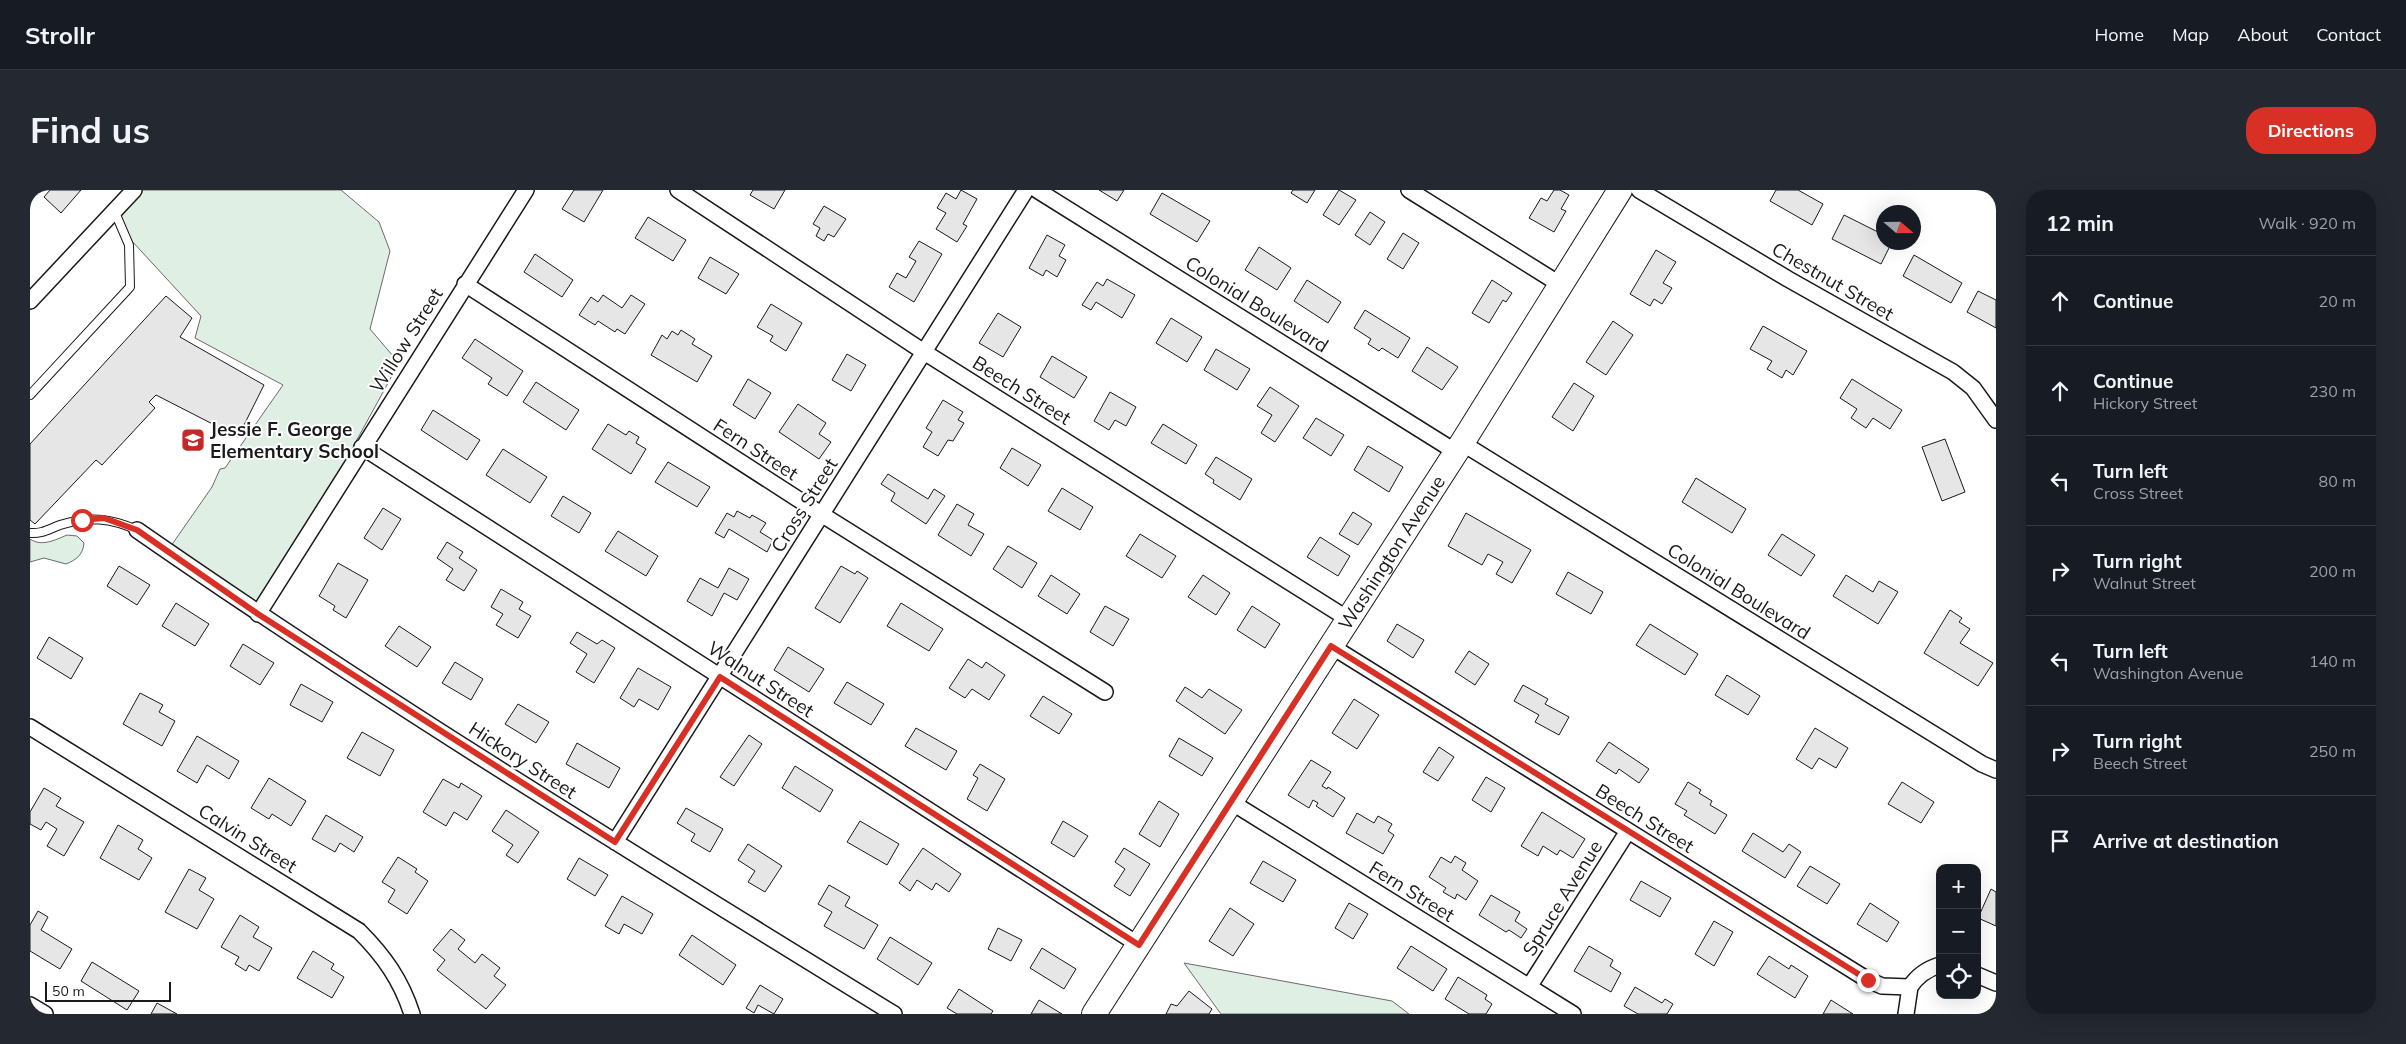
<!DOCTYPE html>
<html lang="en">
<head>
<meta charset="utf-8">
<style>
	body { margin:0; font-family:Mulish,sans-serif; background:#242831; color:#f1f3f6 }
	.controls { position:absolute; right:15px; bottom:15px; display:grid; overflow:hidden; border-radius:10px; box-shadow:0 5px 20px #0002 }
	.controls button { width:45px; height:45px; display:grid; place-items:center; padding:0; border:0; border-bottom:1px solid #363941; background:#171b24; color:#f1f3f6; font:25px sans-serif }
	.compass { position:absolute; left:1846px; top:15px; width:45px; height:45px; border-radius:50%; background:#171b24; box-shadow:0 5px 20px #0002; rotate:110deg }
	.scale { position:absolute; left:15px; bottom:12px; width:126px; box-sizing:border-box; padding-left:5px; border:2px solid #1a1a1a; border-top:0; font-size:14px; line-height:18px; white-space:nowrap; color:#1a1a1a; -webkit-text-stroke:4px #fff; paint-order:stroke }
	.stop { position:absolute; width:15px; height:15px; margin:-11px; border:4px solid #d93025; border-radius:50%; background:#fff }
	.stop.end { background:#d93025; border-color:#fff; box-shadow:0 1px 5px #0008 }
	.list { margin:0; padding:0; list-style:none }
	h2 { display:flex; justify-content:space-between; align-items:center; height:65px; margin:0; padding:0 20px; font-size:21px }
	h2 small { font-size:16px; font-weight:400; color:#9ea1a6 }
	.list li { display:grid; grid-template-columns:32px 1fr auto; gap:15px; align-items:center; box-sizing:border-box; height:90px; padding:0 20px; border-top:1px solid #363941 }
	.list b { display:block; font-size:19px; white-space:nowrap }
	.list p { margin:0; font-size:16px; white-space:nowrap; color:#9ea1a6 }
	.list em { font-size:16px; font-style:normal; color:#9ea1a6 }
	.icon { flex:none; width:28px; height:28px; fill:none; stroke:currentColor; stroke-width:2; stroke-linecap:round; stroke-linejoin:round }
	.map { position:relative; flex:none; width:1966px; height:824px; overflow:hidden; border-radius:20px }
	header { display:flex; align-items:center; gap:30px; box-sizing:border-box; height:70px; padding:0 25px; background:#171b24; border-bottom:1px solid #363941 }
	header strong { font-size:24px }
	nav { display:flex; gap:28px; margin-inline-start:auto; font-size:18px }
	.intro { display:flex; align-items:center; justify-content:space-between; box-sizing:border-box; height:120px; padding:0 30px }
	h1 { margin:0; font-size:35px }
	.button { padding:12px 22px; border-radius:20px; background:#d93025; color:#fff; font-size:18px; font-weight:700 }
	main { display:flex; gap:30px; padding:0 30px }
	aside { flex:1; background:#171b24; border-radius:20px; box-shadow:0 5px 20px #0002 }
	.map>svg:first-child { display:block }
</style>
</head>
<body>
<header>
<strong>Strollr</strong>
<nav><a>Home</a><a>Map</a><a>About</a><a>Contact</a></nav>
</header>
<div class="intro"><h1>Find us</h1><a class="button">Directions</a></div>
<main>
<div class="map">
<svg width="1966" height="824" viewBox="0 0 1966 824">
	<rect width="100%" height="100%" fill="#fff"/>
	<!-- green -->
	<path fill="#e0efe3" stroke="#6a6a6a" d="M106,0H311L349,32L360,61L340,139L369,173L283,330L228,417L134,366L182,297L190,279L195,278L253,195L165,148L171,126L77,24Z
		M37,345L47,346L54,353C53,365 46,370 36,374L14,368L0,372V349C12,357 25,350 37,345Z
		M1154,773L1362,811L1379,824H1191Z"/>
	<!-- building -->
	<path fill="#e6e6e6" stroke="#1a1a1a" d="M20,0H51L31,23L14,7Z
		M544,0H573L554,32L532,19Z
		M723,0H755L744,19L720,5Z
		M931,0L947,9L933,34L937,36L927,52L906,39L916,23L907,18L916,3L926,9Z
		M1069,0H1094L1087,11Z
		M1263,0H1285L1277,13L1261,3Z
		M1309,0L1326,10L1309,35L1293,25Z
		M1524,0H1530L1539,5L1531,19L1536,21L1524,42L1499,28L1511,8L1517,11Z
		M1746,0H1768L1793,14L1782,35L1740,11Z
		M1132,3L1180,31L1167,52L1120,24Z
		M794,16L816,29L804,47L798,44L794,51L786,46L790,38L783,34Z
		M1340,22L1355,32L1340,55L1325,45Z
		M1814,25L1850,43L1854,36V52H1862L1851,74L1802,49Z
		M618,27L656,50L643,71L605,48Z
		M1373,43L1389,53L1373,79L1357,69Z
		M1017,45L1035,55L1029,66L1036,70L1027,87L1016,80L1013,86L999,78Z
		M889,51L912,64L884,112L859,97L867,83L876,88L886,71L879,67Z
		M1229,57L1261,78L1247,100L1215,80Z
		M1626,60L1646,72L1633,93L1642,98L1632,114L1624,109L1620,116L1600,104Z
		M505,64L543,90L532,107L494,82Z
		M1884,65L1932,93L1921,113L1873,86Z
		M680,67L709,84L696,104L668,88Z
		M1077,89L1105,105L1092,128L1066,112L1061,120L1052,115L1067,92L1073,96Z
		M1277,90L1311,112L1298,133L1264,111Z
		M1462,90L1482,103L1476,112L1473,110L1459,133L1442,123Z
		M1948,101L1966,110V138L1937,122Z
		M573,105L592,118L601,105L615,114L595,144L587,139L585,142L568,131L565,135L549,125L561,107L568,112Z
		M136,106L162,128L150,147L234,195L208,247L126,205L119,212L125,218L72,275L66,270L5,334L0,330V254Z
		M741,114L772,133L756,161L740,151L743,146L727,137Z
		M1335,120L1380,148L1368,168L1352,158L1349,161L1338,154L1341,149L1324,138Z
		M968,123L991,137L973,167L949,153Z
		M1141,128L1172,147L1157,172L1126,153Z
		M1583,131L1603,145L1576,185L1556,172Z
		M1733,136L1777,161L1763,185L1756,180L1752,188L1737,179L1742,171L1720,159Z
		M651,140L665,149L662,154L682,166L667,192L621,165L632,145L637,149L642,141L648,145Z
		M445,149L493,181L477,206L458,194L462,188L432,168Z
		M1397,157L1428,177L1412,200L1382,181Z
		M1186,159L1220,179L1207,200L1174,180Z
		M817,164L836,175L821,201L802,190Z
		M1022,166L1057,187L1044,208L1010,187Z
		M718,189L741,203L725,229L703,215Z
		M1822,189L1872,220L1860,239L1843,228L1836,238L1821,228L1827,219L1810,208Z
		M506,192L549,220L536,240L493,212Z
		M1544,193L1564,206L1543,241L1522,227Z
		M1240,197L1269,216L1245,252L1231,243L1242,225L1227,216Z
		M1080,202L1106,217L1096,236L1085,230L1079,240L1064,231Z
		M913,210L933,222L928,230L934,233L923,251L918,250L908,266L893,257L902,242L896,238Z
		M768,214L796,233L789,244L801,252L789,269L749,242Z
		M403,220L450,250L437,270L391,240Z
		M1286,228L1314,245L1301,266L1273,248Z
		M578,234L596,245L599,241L609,247L606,253L616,259L601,284L562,259Z
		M1133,234L1167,255L1156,274L1121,253Z
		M1915,249L1935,302L1912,311L1892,257Z
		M1338,256L1373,277L1359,302L1324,280Z
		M982,258L1011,275L998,296L970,278Z
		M473,259L517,287L500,313L456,285Z
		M1186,267L1222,289L1210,310L1183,293L1184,290L1175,284Z
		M638,272L680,297L667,317L625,292Z
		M858,284L898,309L904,299L915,306L896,334L861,311L865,303L851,294Z
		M1666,288L1716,319L1702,343L1652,312Z
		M1032,298L1063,317L1050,340L1018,321Z
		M533,306L561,323L549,343L521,326Z
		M927,314L944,324L938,335L954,344L941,366L908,345Z
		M353,318L371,329L352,360L334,348Z
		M707,321L720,328L722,325L736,333L730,342L743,350L737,362L699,339L694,348L685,343L697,323L704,327Z
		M1323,322L1342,334L1328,355L1309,344Z
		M1436,323L1501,360L1482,393L1466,384L1473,372L1458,364L1452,375L1418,356Z
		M588,341L628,366L616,386L575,361Z
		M1110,344L1146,366L1132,388L1096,366Z
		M1752,344L1785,365L1771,386L1738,365Z
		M1290,347L1320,366L1308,386L1277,367Z
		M417,352L433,362L429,368L447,380L434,401L416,390L423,379L407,368Z
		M978,356L1007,373L992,398L963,379Z
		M308,373L338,390L316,428L303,420L305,416L289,406Z
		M89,376L120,395L107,415L77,396Z
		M811,376L825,384L827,381L838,388L810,433L785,418Z
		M699,378L719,389L707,410L694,403L682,426L657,411L670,388L688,398Z
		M1538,382L1573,402L1561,424L1526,404Z
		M1021,385L1050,404L1037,424L1008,406Z
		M1173,385L1200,403L1186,425L1158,407Z
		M1816,385L1843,402L1849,391L1868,402L1848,434L1803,406Z
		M471,399L493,412L489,419L501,426L488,448L466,435L473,424L461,417Z
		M146,413L179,434L165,456L132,436Z
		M871,413L913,439L899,461L857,436Z
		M1075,416L1099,429L1083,456L1060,442Z
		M1222,416L1250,434L1235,458L1207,440Z
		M1920,420L1932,428L1929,432L1940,439L1930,453L1963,473L1948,496L1894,463Z
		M1367,434L1394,450L1383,468L1357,451Z
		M1620,434L1668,464L1655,485L1606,455Z
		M369,436L401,457L387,477L355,456Z
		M547,442L567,454L572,450L585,458L564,493L546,482L557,464L540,453Z
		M19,447L53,468L41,489L7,468Z
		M213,454L244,473L230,495L200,476Z
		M758,457L794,479L779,502L744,480Z
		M1439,461L1459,474L1445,495L1425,482Z
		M938,469L952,478L956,472L975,485L959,510L942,499L935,508L919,498Z
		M425,472L453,489L441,510L412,493Z
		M608,478L641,497L628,520L609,509L604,517L590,508Z
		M1697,485L1730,506L1718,525L1685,505Z
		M817,492L854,514L841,535L804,513Z
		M271,494L303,512L292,532L260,515Z
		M1493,495L1518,509L1515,514L1539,527L1529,545L1505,532L1509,525L1484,511Z
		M1155,497L1172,508L1179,499L1212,520L1195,544L1146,511Z
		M110,503L133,515L129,522L145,531L132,556L93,534Z
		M1013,506L1042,524L1029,544L1000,526Z
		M1324,509L1349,525L1327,559L1302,543Z
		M488,514L519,532L506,553L475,534Z
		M886,538L927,561L916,580L875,556Z
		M1785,538L1818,558L1806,578L1789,568L1782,579L1766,569Z
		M332,542L364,560L350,586L317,568Z
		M719,545L732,554L704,596L690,587Z
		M167,546L209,571L199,589L177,575L167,593L147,581Z
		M1149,548L1183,568L1172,586L1139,566Z
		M1579,552L1619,579L1609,593L1589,579L1586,584L1566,571Z
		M547,553L590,578L579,598L536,574Z
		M1409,557L1424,567L1408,591L1393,582Z
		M1281,570L1301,582L1292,596L1297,599L1298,597L1315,608L1303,627L1286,616L1288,613L1283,610L1279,618L1258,605Z
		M950,574L975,589L957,621L937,609L948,588L943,585Z
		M765,576L803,600L790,622L752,598Z
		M1456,587L1475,598L1461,622L1442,610Z
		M239,588L276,611L261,636L242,624L239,629L221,618Z
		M413,589L429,598L431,593L452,606L437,630L424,622L416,636L393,622Z
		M1658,592L1671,600L1669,603L1682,611L1680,615L1697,625L1685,644L1654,625L1657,621L1645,614Z
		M1872,592L1904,612L1891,633L1858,614Z
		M14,598L31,608L26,616L54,632L34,666L17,656L27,639L16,632L11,640L0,634V622Z
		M1129,611L1149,624L1130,657L1109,644Z
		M656,618L693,639L680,662L661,651L665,644L647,633Z
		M476,620L509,642L488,673L476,665L483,655L462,641Z
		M1512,622L1555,649L1543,668L1530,660L1527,665L1513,656L1508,666L1491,656Z
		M1327,623L1344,633L1348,626L1362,634L1358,641L1364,645L1353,664L1316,643Z
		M296,625L333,647L324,662L310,653L305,662L282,649Z
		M830,631L869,654L857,675L817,652Z
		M1033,631L1058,646L1044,667L1021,653Z
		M88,635L113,650L108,659L122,668L109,690L70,668Z
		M1723,643L1753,662L1759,654L1771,662L1755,688L1712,661Z
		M718,654L752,676L735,702L718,692L725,681L708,670Z
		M893,658L931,684L919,702L906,693L902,700L887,690L880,701L869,693Z
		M1094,658L1120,674L1100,706L1084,696L1095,679L1085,672Z
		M1425,666L1436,673L1432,680L1448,691L1436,710L1427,704L1425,709L1413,702L1416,698L1399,687L1411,667L1421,673Z
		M368,667L387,679L385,682L398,691L377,724L358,712L365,700L352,692Z
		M549,668L578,685L565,706L537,689Z
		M1233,671L1266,690L1253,712L1220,693Z
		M1780,676L1810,694L1797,714L1767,696Z
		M159,679L176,688L169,700L184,709L167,739L135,722Z
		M1611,691L1641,708L1630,727L1600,710Z
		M799,695L820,707L815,716L848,735L834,759L794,736L802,722L788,714Z
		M1961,699L1966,702V736L1948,728Z
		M1461,705L1490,722L1485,731L1497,739L1491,748L1479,740L1476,742L1449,725Z
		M592,706L623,724L612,744L594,734L589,744L575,736Z
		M1319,713L1338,724L1323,749L1305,738Z
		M1840,713L1869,732L1857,752L1827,734Z
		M1200,718L1224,734L1203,766L1179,751Z
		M8,721L18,727L11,740L42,759L30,779L0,761V735Z
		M210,725L229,737L223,747L242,758L229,781L219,775L216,781L205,774L209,767L191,757Z
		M1684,731L1703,742L1684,776L1665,764Z
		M968,738L992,750L981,771L958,759Z
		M421,739L435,750L428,759L445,773L452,764L470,778L464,786L476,795L456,819L407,780L415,770L403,760Z
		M662,745L706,775L693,795L649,765Z
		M860,747L902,773L888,795L847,769Z
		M1381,756L1417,779L1403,801L1367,778Z
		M1559,756L1583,770L1580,776L1591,783L1581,802L1544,781Z
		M1012,758L1046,779L1034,799L1000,778Z
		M283,761L304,774L301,779L314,787L302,808L267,788Z
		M1739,766L1759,779L1761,775L1778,786L1765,808L1727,784Z
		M62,772L109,801L97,820L51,791Z
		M1428,787L1457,805L1455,809L1462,814L1456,824H1439L1415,809Z
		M730,795L753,809L744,824L728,815L724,823L716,818Z
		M1605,797L1632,813L1635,809L1643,814L1637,824H1608L1594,816Z
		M929,799L963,821L961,824H927L917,818Z
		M1159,801L1182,819L1179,824H1136L1141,814L1147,816Z
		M1009,810L1032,824H1001Z
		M1801,810L1823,824H1793Z
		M127,813L147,824H121Z"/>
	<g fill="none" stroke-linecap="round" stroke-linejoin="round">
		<!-- service casing -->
		<g stroke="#1a1a1a" stroke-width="10">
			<path id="service" d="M0,205L100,97L99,55L84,20
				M0,343C12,344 19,339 30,335C58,326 81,328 107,340"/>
		</g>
		<!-- minor casing -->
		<g stroke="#1a1a1a" stroke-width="18">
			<path id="minor" d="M648,0L894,162L1318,429
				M1007,0L1426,262
				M1379,0L1531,95
				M1609,0L1758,89L1923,182L1943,198L1966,230
				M435,94L791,324L1075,502
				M0,111L104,0
				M1432,253L1952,574L1966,580
				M332,257L1109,755
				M107,340C353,511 609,667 864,824
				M228,424L496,0
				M1301,456L1838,790L1852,796L1880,797C1887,786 1897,779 1910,775
				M0,537L329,741C354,766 371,790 382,824
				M1201,612L1543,824
				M585,652L996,0
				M1947,785L1966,793
				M1499,797L1598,641
				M0,815L15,824
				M1876,824L1880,797"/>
		</g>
		<!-- primary casing -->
		<g stroke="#1a1a1a" stroke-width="26">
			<g id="primary">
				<path id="s1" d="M1064,824L1432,253L1590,0"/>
			</g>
		</g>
		<!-- service -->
		<use href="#service" stroke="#fff" stroke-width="8"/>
		<!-- minor -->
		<use href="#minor" stroke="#fff" stroke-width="15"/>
		<!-- primary -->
		<use href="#primary" stroke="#fff" stroke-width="24"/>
	</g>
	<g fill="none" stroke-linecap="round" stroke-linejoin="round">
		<!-- route -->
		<path stroke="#d93025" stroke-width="6" d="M52,330L74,328L107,340L228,424L585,652L690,487L1109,755L1301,456L1838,790"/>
	</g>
	<!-- icons -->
	<defs>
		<g id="school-square" transform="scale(1.25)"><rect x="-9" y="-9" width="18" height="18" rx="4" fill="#c62828" stroke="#fff"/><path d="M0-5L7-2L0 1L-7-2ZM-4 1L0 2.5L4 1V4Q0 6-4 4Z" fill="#fff"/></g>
	</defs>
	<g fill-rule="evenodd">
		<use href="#school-square" x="163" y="250"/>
	</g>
	<g text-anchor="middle" stroke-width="4" stroke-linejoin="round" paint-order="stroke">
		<!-- street labels -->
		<g font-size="19" fill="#1a1a1a" stroke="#fff">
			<text transform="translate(1803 91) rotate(30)" y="7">Chestnut Street</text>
			<text transform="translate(1227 114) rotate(32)" y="7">Colonial Boulevard</text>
			<text transform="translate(376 150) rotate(-58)" y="7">Willow Street</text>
			<text transform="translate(992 200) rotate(32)" y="7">Beech Street</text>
			<text transform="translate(726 259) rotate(33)" y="7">Fern Street</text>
			<text transform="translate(774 315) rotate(-58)" y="7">Cross Street</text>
			<text dy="7" stroke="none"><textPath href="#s1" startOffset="549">Washington Avenue</textPath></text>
			<text transform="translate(1709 401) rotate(32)" y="7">Colonial Boulevard</text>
			<text transform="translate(731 489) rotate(33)" y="7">Walnut Street</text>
			<text transform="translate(493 570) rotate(33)" y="7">Hickory Street</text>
			<text transform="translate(1615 628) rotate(32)" y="7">Beech Street</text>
			<text transform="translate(218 648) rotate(32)" y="7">Calvin Street</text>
			<text transform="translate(1382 701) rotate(32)" y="7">Fern Street</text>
			<text transform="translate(1532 708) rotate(-58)" y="7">Spruce Avenue</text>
		</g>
		<!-- poi labels -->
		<g font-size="19" font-weight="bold" fill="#1a1a1a" stroke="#fff" text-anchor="start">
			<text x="180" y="246">Jessie F. George<tspan x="180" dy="22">Elementary School</tspan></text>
		</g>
	</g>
</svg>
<div class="controls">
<button>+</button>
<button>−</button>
<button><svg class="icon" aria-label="locate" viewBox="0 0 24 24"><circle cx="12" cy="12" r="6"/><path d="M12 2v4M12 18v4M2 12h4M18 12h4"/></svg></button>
</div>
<svg class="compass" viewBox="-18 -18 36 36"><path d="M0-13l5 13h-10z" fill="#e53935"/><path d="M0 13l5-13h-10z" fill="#9ea1a6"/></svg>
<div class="scale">50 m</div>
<div class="stop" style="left:52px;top:330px"></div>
<div class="stop end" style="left:1838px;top:790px"></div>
</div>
<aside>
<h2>12 min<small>Walk · 920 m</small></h2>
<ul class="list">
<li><svg class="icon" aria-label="ahead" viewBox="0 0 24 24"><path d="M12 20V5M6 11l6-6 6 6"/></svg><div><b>Continue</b></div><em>20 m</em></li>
<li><svg class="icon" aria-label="ahead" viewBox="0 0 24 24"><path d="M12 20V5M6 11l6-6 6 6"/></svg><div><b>Continue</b><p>Hickory Street</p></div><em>230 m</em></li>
<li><svg class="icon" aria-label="left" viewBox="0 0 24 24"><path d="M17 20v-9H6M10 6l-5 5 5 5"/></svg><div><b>Turn left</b><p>Cross Street</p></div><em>80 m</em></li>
<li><svg class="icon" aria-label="right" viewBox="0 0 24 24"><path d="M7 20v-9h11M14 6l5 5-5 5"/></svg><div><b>Turn right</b><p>Walnut Street</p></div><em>200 m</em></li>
<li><svg class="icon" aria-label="left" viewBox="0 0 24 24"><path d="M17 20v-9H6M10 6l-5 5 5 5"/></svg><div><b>Turn left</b><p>Washington Avenue</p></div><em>140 m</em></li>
<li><svg class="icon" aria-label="right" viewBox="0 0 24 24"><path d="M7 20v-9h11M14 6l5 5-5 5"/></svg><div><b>Turn right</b><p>Beech Street</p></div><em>250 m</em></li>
<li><svg class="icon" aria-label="arrive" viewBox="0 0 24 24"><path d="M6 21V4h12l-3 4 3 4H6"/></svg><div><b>Arrive at destination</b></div></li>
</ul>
</aside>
</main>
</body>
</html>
